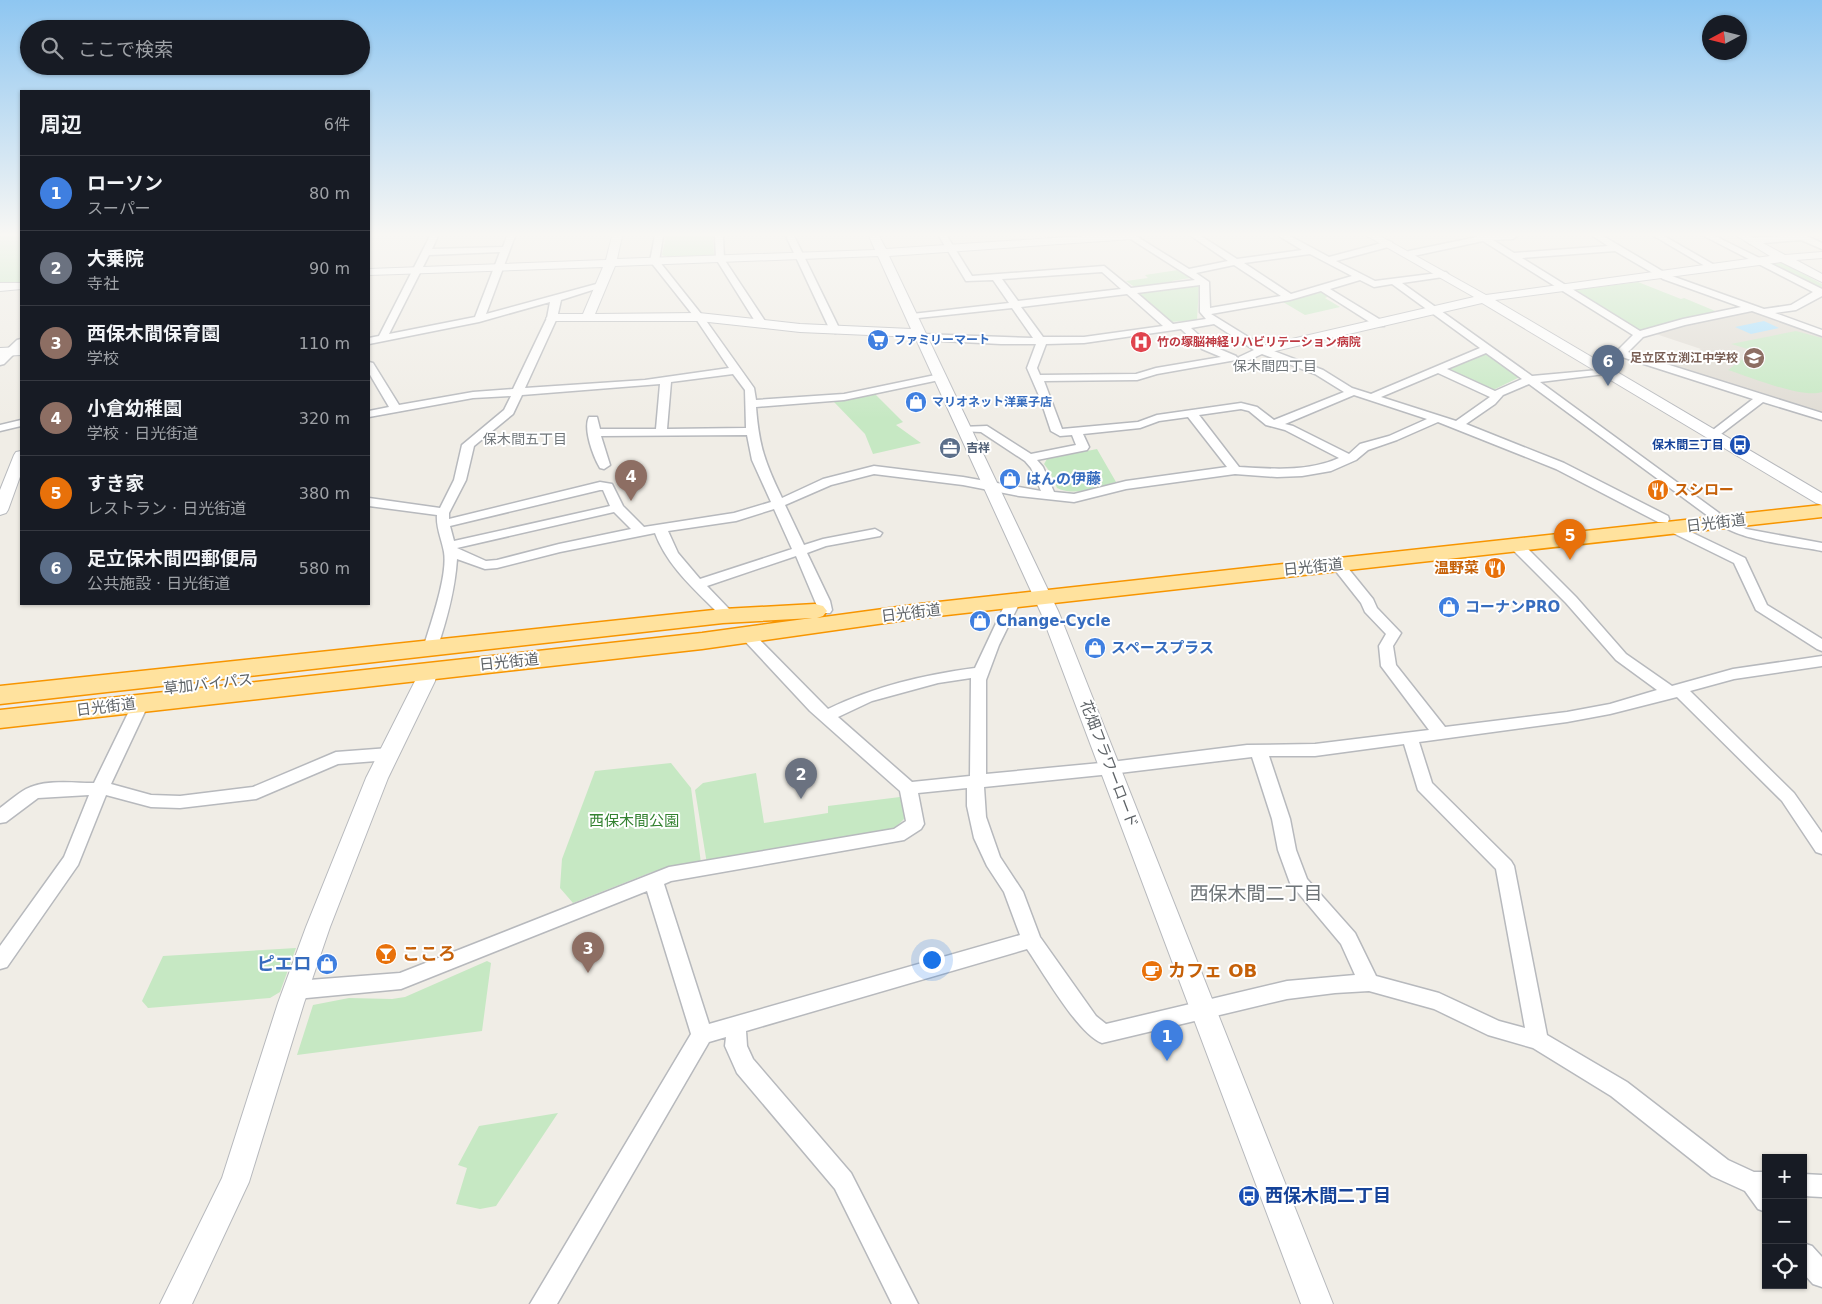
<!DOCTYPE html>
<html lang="ja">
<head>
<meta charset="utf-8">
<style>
	body { margin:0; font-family:"DejaVu Sans","Noto Sans JP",sans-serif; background:#20242c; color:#f1f3f6 }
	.controls { position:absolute; right:15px; bottom:15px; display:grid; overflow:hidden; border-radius:0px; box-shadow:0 1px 4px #0004 }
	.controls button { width:45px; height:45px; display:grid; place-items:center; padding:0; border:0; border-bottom:1px solid #363941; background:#171b24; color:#f1f3f6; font:25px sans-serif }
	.compass { position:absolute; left:1702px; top:15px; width:45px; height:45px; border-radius:50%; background:#171b24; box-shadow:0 1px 4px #0004; rotate:263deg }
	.you { position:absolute; left:931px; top:959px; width:18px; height:18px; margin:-12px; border:4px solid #fff; border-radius:50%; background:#1a73e8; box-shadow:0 0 0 8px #1a73e833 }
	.badge { display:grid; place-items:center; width:32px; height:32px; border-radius:50%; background:#7c3aed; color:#fff; font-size:16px; font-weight:700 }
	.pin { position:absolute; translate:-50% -41px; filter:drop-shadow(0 1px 2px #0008) }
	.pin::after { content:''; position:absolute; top:26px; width:18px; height:15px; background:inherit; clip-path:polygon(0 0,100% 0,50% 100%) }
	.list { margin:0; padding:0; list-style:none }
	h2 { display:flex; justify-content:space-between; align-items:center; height:65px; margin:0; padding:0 20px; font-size:21px }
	h2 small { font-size:16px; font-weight:400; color:#9ea1a6 }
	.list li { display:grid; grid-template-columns:32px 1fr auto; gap:15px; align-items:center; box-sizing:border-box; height:75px; padding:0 20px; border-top:1px solid #363941 }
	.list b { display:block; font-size:19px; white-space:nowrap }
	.list p { margin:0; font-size:16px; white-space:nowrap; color:#9ea1a6 }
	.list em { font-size:16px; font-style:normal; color:#9ea1a6 }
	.icon { flex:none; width:28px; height:28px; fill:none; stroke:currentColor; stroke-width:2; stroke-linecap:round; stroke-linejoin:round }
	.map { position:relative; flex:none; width:1822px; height:1304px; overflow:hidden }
	.search { position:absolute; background:#171b24; box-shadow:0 1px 4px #0004; left:20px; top:20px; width:350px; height:55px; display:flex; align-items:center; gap:12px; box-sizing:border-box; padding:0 18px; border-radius:28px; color:#9ea1a6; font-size:19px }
	.panel { position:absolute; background:#171b24; box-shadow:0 1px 4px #0004; left:20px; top:90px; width:350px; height:515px; border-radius:0px }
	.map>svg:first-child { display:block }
</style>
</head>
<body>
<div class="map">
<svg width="1822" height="1304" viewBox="0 0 1822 1304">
	<rect width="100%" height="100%" fill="#f0ede6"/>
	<!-- education -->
	<path fill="#e0dcd4" d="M1753,312L1822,336V414L1671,366L1701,349L1656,334L1688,324Z"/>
	<!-- green -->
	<path fill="#c6e8c3" d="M0,236H21V283L0,284Z
		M666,236H713L714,255L668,257L662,255Z
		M1783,263L1822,284V289L1771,264Z
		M1178,270L1190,278L1172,281V283L1136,288L1126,281L1148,278L1145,275Z
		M1638,282L1681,299L1684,298L1720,313L1680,319L1644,331L1637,330L1575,291L1576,290Z
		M1196,285L1199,287L1197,320L1170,322L1139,294L1141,292Z
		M1323,292L1330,296L1325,298L1340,307L1305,315L1283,302Z
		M1796,331L1822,338V392C1803,399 1750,377 1728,370L1752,352L1748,349L1731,344Z
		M1483,354L1489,355L1520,377L1491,391L1447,369Z
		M875,394L903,422L896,425L921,443L873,454L865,434L834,402Z
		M1097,449L1116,482C1097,487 1076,497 1057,488L1050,472L1044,464L1047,459Z
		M671,763L691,788L701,863L652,872L573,903L560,888L562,859L595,771Z
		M756,773L764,823L828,813V806L900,797L905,818L893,830L707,864L695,790L703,783Z
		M296,948L280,992L270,998L148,1008L142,1001L163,956Z
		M487,961L491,963L482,1031L297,1055L313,1005L349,998L392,999L405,997Z
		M558,1113L496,1206L480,1209L456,1204L467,1168L458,1165L479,1126Z"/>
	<!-- water -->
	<path fill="#a8e0ff" d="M1764,321L1779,328L1751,334L1735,327Z"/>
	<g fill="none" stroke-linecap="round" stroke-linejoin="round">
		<!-- minor casing -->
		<g stroke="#b7b9bd" stroke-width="3">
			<path id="minor" d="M430,236H438L432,249L503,247L507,236H515L486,314L600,283L605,286L561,300L557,318L525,388L645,380L729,368L696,319L650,261L655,236H663L659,261L702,315L754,388L756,400L844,394L940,374L944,375L945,377L944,379L844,400L756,407C759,446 765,463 782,498L823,479L874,466L963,477L1041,491L1031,468L1025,461L981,432L960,431L958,429L960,427L987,426L1031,454L1076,445L1072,435L1060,436L1051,431L1040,398L1027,368L1036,344H1001L921,340L916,337L921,334L1033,338L1012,308L909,319V315L912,314L1009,303L993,280L966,281L939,236H947L972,276L1104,266L1131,288L1195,280L1126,236H1136L1189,269L1228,261L1191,236H1201L1237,259L1302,250L1279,236H1290L1329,257L1389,241L1392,242V246L1336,261L1375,281L1446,272L1448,274L1443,277L1402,283L1532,376L1609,369L1610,371L1605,374L1540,382L1719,513L1713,517L1708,516L1529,384L1503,395L1495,404L1466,424L1564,463L1668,516L1669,519L1668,522H1658L1556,469L1438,422L1397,440L1368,450L1356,460L1331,471L1302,476L1277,477L1235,474L1126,489L1074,502L1019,496L963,485L874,474L831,485L785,505L804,545L823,539L875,529L882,533L880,536L826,546L807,553L830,601L832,610L830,613H820L796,556L707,586L730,610L728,619H718L716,611C692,587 667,565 655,533L560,552L497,568L485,569L457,559C455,590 447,619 437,649L435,652H425L423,649C430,625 448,576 444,552C442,540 436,528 437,515L369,506V498L440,508L454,480L462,445L504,410L511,396L473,398L369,417V411L389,407L369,373V362L373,363L399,405L473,392L513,389L547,318L550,302L479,322L369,344V338L379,336ZM500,252L475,317L389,334L429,255ZM1310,254L1352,276L1291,294L1244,263ZM1234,265L1281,296L1210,308L1209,282L1196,273ZM1102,272L1121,289L1018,301L1002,279ZM1360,280L1374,287L1392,284L1480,348L1371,394L1352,388L1323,370L1266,348L1211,314L1290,300L1321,291L1376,326H1384V322L1330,289ZM1200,285V312L1206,319L1173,324L1137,293ZM1127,294L1163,326L1084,337H1043L1021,307ZM1214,324L1254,350L1239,357L1238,359L1239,361H1247L1262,354L1315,374L1344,392L1274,420L1257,407L1241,403L1157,415L1138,422L1062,429L1044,381L1137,380L1157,374L1236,360L1237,358L1236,356L1210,345L1191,328ZM1181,329L1202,349L1221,357L1156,368L1136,374L1040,375L1037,368L1046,344L1084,343ZM1486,353L1522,379L1495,391L1447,369ZM1438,373L1490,397L1456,421L1381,397ZM733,374L745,390L746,428L667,429L671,382ZM660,384L656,429H600L597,417H589C583,429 593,456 600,468L604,469L610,465L601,436L747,435L752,460L771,502L734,513L644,527L623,506L612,484L600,482L449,519V513L466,480L474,446L513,414L522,395ZM1354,395L1427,419L1389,436L1360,444L1349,454L1293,426L1285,424ZM1241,409L1249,411L1266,425L1285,430L1339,458C1307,472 1273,469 1239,467L1199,415ZM1188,417L1227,467L1126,481L1074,494L1054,492L1043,467L1037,460L1087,450L1089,447L1083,434L1140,428L1159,421ZM600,490H603L610,506L454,541L450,526ZM774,509L792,549L700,579L678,553L668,531L736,521ZM614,512L631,529L559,544L497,560L486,561L457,548Z
				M715,236H723L724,259L767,324L766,326H758L716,259Z
				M786,236H794L840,330L839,332L835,333L830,330Z
				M1476,236H1517L1513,239L1493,240L1514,253L1608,246L1593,236H1603L1669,275L1764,309L1791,305L1813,292L1704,236H1715L1822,289V296L1796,310L1775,313L1822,330V336L1752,311L1685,325L1643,337L1628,352L1822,413V420L1763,402L1717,437H1709L1707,435L1709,433L1753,399L1622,357L1600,367H1592L1591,365L1592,363L1617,351L1633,335L1483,241L1409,257L1405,254L1409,251L1477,237ZM1615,251L1663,279L1741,307L1683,319L1640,331L1522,258Z
				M1654,236H1664L1718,267L1713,270L1710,269Z
				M1781,236H1807L1822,243V249L1801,240L1750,244L1746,241L1750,238Z
				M21,339V347L4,364L0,365V356L17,340Z
				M21,420V426L0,431V425Z
				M1725,518L1746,529L1822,543V551C1798,546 1733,540 1719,522Z
				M1674,524L1745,558L1767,605L1822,639V651L1817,649L1756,610L1734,563L1669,531L1667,528L1669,525Z
				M1516,541L1521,542L1576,597L1626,654L1672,686L1733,669L1822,656V666L1734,679L1690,691L1794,793L1822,833V854L1816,852L1782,801L1677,697L1610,714L1567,722L1419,742L1432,783L1511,861L1514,866L1547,1035L1627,1082L1728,1160L1754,1172H1766V1212L1758,1209L1745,1191L1712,1176L1611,1096L1533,1048L1488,1035L1434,1009L1369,991L1335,993L1287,999L1102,1043C1078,1034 1043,972 1027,949L746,1031L747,1046L753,1059L851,1173L918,1304H892L835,1189L737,1073L725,1046L726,1037L709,1042L557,1304H530L691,1034L647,891L401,989L296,999L289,996L286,990L289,984L296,981L400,973L669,867L894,829L906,821L900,791L810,711L742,638L740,635L742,632H752L828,709C876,686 923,675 975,668L1007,600L1009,597H1019L1021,600L999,645L986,680V774L1111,762L1247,745L1315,744L1429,730L1381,666L1379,646L1386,634L1365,612L1361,603L1331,565L1338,561L1343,562L1373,599L1377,608L1401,633L1393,646L1396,665L1445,727L1567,712L1610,704L1657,690L1616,660L1566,603L1511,548L1509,545L1511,542ZM971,678L970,776L912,782L838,717L872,701L938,683ZM1404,744L1418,790L1496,869L1525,1028L1499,1021L1439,993L1376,976L1355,933L1307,879L1296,850L1290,819L1269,756H1315ZM1252,757L1272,819L1278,850L1290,883L1341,944L1355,975L1287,981L1106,1024L1096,1016L1040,937L1023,892L1000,857L986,817L984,787L1111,774ZM967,788V806L974,838L987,866L1004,892L1020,935L709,1024L664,884L671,881L904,840L921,829L924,824L918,793Z
				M141,698L147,699L149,703L111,784L151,795L180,796L253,787L336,752L389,748L395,750L397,754L395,758L389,760L338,764L256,799L180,808L151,807L106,795L78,865L7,967L0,969V946L64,857L89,795L38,798L6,822L0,823V808C8,802 17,794 26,789C45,779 74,783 94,783L133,703L135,699Z
				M1803,1174L1822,1175V1197L1803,1196Z
				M1803,1243L1812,1246L1822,1257V1287L1813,1284L1803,1273Z"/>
		</g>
		<!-- tertiary casing -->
		<g stroke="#b7b9bd" stroke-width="2">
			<path id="tertiary" d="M612,236H622L617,259L875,250L869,236H879L886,249L1084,236H1137L1132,239L889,256L1059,613L1333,1304H1301L1041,613L915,337L800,332L699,321H548L546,318L552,314H583L603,267L369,275V269L606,260ZM878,256L911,329L800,324L699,313L595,314L615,266Z
				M1367,236H1380L1486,295L1770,256L1737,236H1750L1785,255L1822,252V258L1796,260L1822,274V282L1781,262L1495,300L1822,493V505L1816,503L1482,303L1262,354L1257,353L1256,350L1257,347L1474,297Z
				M0,283H21V289L0,291Z
				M21,347V355L0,356V348Z
				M21,451V474L8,510L6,513L0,515V490L14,455L16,452Z
				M427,665L434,667L437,671L435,681L388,778L330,927L304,1003L249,1182L192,1304H160L222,1178L278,1003L306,927L366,778L415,681L420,667Z"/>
		</g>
		<!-- trunk casing -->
		<g stroke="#f79500" stroke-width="3">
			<path id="trunk" d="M1822,505V517L920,618L702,649L0,728V710L702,633L812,618L723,623L0,704V686L723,609L815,604L823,606L827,611L823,616L817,618L920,604Z"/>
		</g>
		<!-- minor -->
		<use href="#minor" fill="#fff" fill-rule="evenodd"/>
		<!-- tertiary -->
		<use href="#tertiary" fill="#fff" fill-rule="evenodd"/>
		<!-- trunk -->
		<use href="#trunk" fill="#ffe29e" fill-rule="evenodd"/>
	</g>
	<!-- sky -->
	<linearGradient id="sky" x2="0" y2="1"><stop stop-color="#8ec6f1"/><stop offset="0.56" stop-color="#f8f7f4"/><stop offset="1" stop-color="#f8f7f4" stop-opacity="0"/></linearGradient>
	<rect width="1822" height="419" fill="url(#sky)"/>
	<!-- icons -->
	<defs>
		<g id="supermarket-disc" transform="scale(1.125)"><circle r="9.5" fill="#3f7fe0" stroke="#fff"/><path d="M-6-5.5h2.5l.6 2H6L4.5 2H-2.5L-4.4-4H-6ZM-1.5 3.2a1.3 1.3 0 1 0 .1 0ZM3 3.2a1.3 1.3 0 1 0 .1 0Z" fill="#fff"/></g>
		<g id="hospital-disc" transform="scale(1.125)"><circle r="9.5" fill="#e0444e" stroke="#fff"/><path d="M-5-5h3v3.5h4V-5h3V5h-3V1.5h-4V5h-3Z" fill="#fff"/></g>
		<g id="school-disc" transform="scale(1.125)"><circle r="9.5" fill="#8d6e63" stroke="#fff"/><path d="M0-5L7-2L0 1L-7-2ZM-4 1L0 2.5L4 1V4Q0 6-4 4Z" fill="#fff"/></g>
		<g id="shop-disc" transform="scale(1.125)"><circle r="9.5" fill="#3f7fe0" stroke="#fff"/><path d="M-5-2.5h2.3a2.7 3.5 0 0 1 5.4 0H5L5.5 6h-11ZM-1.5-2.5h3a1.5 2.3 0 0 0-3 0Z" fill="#fff"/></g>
		<g id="bus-disc" transform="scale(1.125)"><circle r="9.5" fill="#1a4fb4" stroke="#fff"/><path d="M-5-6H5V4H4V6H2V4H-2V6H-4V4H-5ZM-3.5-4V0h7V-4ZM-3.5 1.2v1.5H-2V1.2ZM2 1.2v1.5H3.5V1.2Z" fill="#fff"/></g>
		<g id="office-disc" transform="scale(1.125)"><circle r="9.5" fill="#5c6f8a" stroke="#fff"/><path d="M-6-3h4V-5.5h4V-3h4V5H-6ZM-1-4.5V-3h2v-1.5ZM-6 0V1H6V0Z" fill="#fff"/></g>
		<g id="restaurant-disc" transform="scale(1.125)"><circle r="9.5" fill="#e8710a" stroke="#fff"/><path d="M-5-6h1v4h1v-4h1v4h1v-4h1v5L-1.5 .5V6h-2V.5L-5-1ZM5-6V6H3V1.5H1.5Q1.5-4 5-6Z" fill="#fff"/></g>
		<g id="bar-disc" transform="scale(1.125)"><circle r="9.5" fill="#e8710a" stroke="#fff"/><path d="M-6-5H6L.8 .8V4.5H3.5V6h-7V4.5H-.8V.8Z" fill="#fff"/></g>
		<g id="cafe-disc" transform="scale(1.125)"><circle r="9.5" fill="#e8710a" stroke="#fff"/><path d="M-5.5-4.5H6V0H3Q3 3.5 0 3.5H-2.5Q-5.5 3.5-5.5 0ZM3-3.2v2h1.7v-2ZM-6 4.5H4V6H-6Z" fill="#fff"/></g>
	</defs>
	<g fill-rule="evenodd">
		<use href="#supermarket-disc" x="878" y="340"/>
		<use href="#hospital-disc" x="1141" y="342"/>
		<use href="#school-disc" x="1754" y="358"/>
		<use href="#shop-disc" x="916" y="402"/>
		<use href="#bus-disc" x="1740" y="445"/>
		<use href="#office-disc" x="950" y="448"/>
		<use href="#shop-disc" x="1010" y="479"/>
		<use href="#restaurant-disc" x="1658" y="490"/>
		<use href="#restaurant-disc" x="1495" y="568"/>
		<use href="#shop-disc" x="1449" y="607"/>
		<use href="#shop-disc" x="980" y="621"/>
		<use href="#shop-disc" x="1095" y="648"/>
		<use href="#bar-disc" x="386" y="954"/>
		<use href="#shop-disc" x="327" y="964"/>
		<use href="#cafe-disc" x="1152" y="971"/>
		<use href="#bus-disc" x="1249" y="1196"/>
	</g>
	<g text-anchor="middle" stroke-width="4" stroke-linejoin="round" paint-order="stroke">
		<!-- far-shop labels -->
		<g font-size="12" font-weight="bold" fill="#366cbe" stroke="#fff" text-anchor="start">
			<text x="894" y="344">ファミリーマート</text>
			<text x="932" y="406">マリオネット洋菓子店</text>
		</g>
		<!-- far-health labels -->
		<g font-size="12" font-weight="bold" fill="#be3a42" stroke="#fff" text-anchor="start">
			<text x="1157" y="346">竹の塚脳神経リハビリテーション病院</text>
		</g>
		<!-- far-education labels -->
		<g font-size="12" font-weight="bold" fill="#785e54" stroke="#fff" text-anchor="end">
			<text x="1738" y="362">足立区立渕江中学校</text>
		</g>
		<!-- far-transit labels -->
		<g font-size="12" font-weight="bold" fill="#164399" stroke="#fff" text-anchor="end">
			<text x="1724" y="449">保木間三丁目</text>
		</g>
		<!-- far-service labels -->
		<g font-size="12" font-weight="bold" fill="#4e5e75" stroke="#fff" text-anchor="start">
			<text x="966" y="452">吉祥</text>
		</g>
		<!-- far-neighbourhood labels -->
		<g font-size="14" fill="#6f7579" stroke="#fff">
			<text x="1275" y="371">保木間四丁目</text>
			<text x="525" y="444">保木間五丁目</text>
		</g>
		<!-- shop labels -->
		<g font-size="15" font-weight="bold" fill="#366cbe" stroke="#fff" text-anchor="start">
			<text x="1026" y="484">はんの伊藤</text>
			<text x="1465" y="612">コーナンPRO</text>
			<text x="996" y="626">Change-Cycle</text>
			<text x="1111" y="653">スペースプラス</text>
		</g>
		<!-- food labels -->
		<g font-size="15" font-weight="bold" fill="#c56008" stroke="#fff" text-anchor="start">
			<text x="1674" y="495">スシロー</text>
			<text x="1479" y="573" text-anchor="end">温野菜</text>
		</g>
		<!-- street labels -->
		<g font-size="15" fill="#5e6367" stroke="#fff">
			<text transform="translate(1716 523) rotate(-7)" y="5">日光街道</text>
			<text transform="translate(1313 567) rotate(-6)" y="5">日光街道</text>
			<text transform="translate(911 613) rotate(-7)" y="5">日光街道</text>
			<text transform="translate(509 662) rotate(-6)" y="5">日光街道</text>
			<text transform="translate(208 684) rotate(-6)" y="5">草加バイパス</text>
			<text transform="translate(106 707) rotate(-7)" y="5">日光街道</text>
			<text transform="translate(1109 764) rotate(69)" y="5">花畑フラワーロード</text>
		</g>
		<!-- park labels -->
		<g font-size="15" fill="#348231" stroke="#fff">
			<text x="634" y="826">西保木間公園</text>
		</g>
		<!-- near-food labels -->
		<g font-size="18" font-weight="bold" fill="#c56008" stroke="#fff" text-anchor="start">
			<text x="402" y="960">こころ</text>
			<text x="1168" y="977">カフェ OB</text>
		</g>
		<!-- near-shop labels -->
		<g font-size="18" font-weight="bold" fill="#366cbe" stroke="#fff" text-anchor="end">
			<text x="311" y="970">ピエロ</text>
		</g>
		<!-- near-transit labels -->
		<g font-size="18" font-weight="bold" fill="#164399" stroke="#fff" text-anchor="start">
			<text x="1265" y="1202">西保木間二丁目</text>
		</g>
		<!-- near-neighbourhood labels -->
		<g font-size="19" fill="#6f7579" stroke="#fff">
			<text x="1256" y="900">西保木間二丁目</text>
		</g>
	</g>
</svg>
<div class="controls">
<button>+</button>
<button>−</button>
<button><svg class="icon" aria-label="locate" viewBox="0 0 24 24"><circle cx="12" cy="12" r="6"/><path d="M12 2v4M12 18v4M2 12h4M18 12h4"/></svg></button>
</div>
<svg class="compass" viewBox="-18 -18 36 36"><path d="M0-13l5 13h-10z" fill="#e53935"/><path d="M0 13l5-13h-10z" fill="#9ea1a6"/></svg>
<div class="you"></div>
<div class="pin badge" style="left:1167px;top:1061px;background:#3f7fe0">1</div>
<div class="pin badge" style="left:801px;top:799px;background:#6b7280">2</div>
<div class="pin badge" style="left:588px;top:973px;background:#8d6e63">3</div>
<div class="pin badge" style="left:631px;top:501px;background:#8d6e63">4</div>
<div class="pin badge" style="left:1570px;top:560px;background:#e8710a">5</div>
<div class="pin badge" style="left:1608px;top:386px;background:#5c6f8a">6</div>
<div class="search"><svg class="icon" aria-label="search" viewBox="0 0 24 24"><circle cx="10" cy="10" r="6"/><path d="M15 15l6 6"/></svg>ここで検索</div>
<section class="panel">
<h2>周辺<small>6件</small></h2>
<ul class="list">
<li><span class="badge" style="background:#3f7fe0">1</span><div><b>ローソン</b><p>スーパー</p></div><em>80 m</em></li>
<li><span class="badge" style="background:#6b7280">2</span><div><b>大乗院</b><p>寺社</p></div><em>90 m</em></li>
<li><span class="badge" style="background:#8d6e63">3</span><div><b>西保木間保育園</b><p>学校</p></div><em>110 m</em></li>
<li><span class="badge" style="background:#8d6e63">4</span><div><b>小倉幼稚園</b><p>学校 · 日光街道</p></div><em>320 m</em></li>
<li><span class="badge" style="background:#e8710a">5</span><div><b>すき家</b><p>レストラン · 日光街道</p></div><em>380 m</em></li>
<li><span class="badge" style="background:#5c6f8a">6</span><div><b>足立保木間四郵便局</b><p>公共施設 · 日光街道</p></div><em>580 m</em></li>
</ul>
</section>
</div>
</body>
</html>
